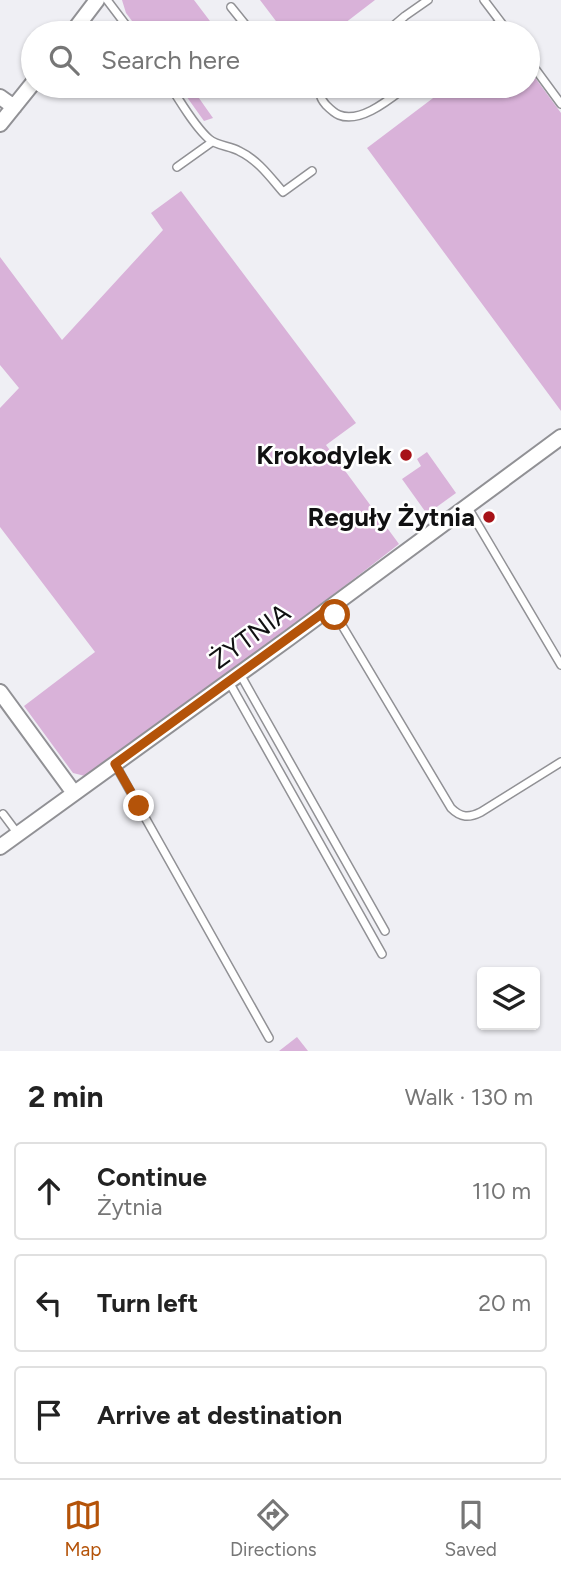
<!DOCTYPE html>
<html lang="en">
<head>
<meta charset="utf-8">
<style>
	body { margin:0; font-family:Figtree,sans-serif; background:#f6f6f6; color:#222 }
	.controls { position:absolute; right:21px; bottom:21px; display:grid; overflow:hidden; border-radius:7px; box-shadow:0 2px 5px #0004 }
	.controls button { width:63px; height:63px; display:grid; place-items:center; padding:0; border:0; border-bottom:2px solid #e0e0e0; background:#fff; color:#222; font:35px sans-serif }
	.stop { position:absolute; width:21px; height:21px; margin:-16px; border:5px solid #b45309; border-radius:50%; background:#fff }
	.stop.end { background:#b45309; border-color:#fff; box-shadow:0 2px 7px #0008 }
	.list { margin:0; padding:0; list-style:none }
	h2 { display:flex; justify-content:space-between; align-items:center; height:91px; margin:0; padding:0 28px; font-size:30px }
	h2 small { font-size:23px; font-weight:400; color:#767676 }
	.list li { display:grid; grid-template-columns:46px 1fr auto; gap:21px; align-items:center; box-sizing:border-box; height:98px; margin:0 14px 14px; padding:0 14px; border:2px solid #e0e0e0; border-radius:7px }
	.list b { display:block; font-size:26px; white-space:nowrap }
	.list p { margin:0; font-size:23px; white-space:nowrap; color:#767676 }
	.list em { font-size:23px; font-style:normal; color:#767676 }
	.icon { flex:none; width:38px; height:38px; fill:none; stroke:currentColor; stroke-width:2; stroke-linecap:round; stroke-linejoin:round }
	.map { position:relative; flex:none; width:561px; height:1051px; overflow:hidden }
	.search { position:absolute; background:#fff; box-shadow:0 2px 5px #0004; left:21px; right:21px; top:21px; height:77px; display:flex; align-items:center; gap:18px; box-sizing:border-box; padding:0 24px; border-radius:38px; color:#767676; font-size:26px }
	.sheet { height:427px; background:#fff }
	nav { display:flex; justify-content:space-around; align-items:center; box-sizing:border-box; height:98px; border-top:2px solid #e0e0e0; background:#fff; font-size:19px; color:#767676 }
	nav a { display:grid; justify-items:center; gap:4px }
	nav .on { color:#b45309 }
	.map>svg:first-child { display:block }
</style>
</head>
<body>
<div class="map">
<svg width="561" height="1051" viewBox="0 0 561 1051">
	<rect width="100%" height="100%" fill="#efeff4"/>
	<!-- green -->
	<path fill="#d9b2d9" d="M122,0H194L219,33H141L126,13Z
		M260,0H375L332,33H285Z
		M528,68L561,113V411L367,148L449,86H528Z
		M179,86H201L194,91L213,118L204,121Z
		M181,191L356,423L326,445L399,544C297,624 190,700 85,776L73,773L24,706L95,652L0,527V408L19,388L0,365V257L62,340L163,230L151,213Z
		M427,452L456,493L427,514L402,479L421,466L417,459Z
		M297,1037L308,1051H279Z"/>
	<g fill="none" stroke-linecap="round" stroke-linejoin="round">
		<!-- service casing -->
		<g stroke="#919195" stroke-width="10">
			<path id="service" d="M107,0L132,33
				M484,0L509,33
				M231,7L252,33
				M385,33L405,16L428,0
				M483,33L500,22
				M528,59L561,104
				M170,86C181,102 194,126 209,139C217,146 230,146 239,151C258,160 270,177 283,192L312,171
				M322,86C319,94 320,98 326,105C330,109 334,113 339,115C361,124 391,98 407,86
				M177,167L212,142
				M467,506L561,665
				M331,607L451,808C461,818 469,818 481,812L561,762
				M240,674L385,931
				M229,682L382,954
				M115,764L269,1038
				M3,814L18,834"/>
		</g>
		<!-- minor casing -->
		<g stroke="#919195" stroke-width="18">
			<path id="minor" d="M72,33L97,0
				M0,97L14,107
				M0,124L33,83
				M0,692L74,793
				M0,847L289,638L561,437"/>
		</g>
		<!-- service -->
		<use href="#service" stroke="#fff" stroke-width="7"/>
		<!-- minor -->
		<use href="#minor" stroke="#fff" stroke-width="14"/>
	</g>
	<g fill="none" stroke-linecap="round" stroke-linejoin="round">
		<!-- route -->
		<path stroke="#b45309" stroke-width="9" d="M139,806L115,764L331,607L335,615"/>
	</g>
	<!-- markers -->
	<g fill="#a71218" stroke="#fff" stroke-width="2.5">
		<circle cx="406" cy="455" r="7"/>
		<circle cx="489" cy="517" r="7"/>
	</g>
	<g text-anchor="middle" stroke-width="5" stroke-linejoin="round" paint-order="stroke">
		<!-- poi labels -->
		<g font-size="26" font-weight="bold" fill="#111112" stroke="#fff" text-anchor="end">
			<text x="392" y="464">Krokodylek</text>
			<text x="475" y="526">Reguły Żytnia</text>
		</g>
		<!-- street labels -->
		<g font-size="26" fill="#111112" stroke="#fff">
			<text transform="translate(250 636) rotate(-36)" y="9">ŻYTNIA</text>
		</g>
	</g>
</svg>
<div class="controls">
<button><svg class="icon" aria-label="layers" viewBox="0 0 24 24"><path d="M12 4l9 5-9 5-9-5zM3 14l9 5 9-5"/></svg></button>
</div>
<div class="stop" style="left:335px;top:615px"></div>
<div class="stop end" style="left:139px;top:806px"></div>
<div class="search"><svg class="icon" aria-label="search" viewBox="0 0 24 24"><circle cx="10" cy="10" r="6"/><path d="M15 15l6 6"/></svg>Search here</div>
</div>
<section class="sheet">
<h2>2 min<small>Walk · 130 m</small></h2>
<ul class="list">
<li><svg class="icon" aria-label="ahead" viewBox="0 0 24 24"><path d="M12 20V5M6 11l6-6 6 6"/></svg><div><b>Continue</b><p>Żytnia</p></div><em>110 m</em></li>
<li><svg class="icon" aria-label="left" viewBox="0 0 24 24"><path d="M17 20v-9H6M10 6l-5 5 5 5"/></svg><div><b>Turn left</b></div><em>20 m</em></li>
<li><svg class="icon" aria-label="arrive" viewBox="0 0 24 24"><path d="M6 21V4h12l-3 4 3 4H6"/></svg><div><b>Arrive at destination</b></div></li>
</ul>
</section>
<nav>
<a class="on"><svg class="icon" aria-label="map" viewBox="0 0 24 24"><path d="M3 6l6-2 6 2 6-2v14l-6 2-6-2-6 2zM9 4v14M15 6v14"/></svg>Map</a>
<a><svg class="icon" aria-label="directions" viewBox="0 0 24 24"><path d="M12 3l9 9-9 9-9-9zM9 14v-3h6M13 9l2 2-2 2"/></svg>Directions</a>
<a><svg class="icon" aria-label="saved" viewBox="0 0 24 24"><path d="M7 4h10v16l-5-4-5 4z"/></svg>Saved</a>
</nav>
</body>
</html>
